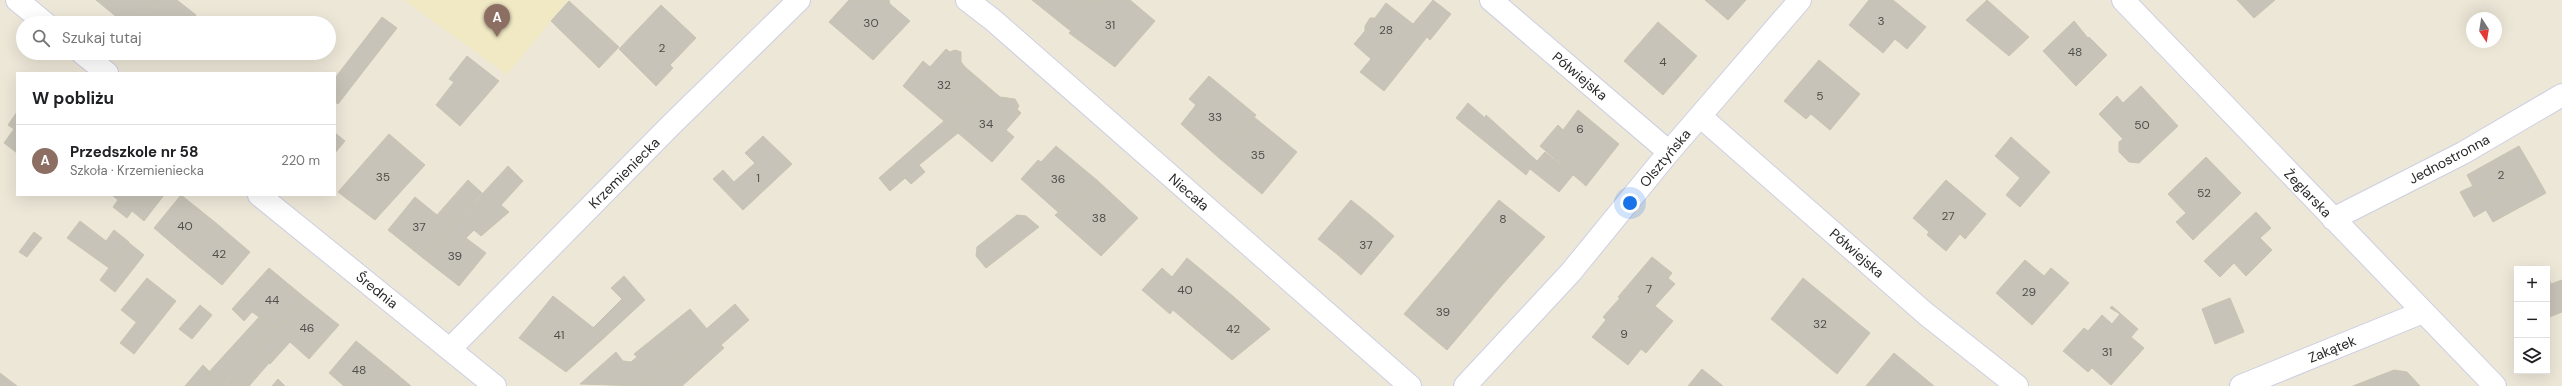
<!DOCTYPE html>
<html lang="pl">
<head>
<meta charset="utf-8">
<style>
	body { margin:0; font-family:"DM Sans",sans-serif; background:#f2f2f2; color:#202124 }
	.controls { position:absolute; right:12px; bottom:12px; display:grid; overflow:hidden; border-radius:0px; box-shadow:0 4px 16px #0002 }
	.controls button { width:36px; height:36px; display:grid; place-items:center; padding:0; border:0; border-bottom:1px solid #e0e0e0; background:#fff; color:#202124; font:20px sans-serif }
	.compass { position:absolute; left:2466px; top:12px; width:36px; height:36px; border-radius:50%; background:#fff; box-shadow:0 4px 16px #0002; rotate:168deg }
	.you { position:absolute; left:1630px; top:203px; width:14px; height:14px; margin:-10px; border:3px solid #fff; border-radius:50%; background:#1a73e8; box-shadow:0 0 0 6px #1a73e833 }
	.badge { display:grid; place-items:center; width:26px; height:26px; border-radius:50%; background:#db2777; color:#fff; font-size:13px; font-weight:700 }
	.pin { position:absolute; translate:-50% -33px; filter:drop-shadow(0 1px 2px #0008) }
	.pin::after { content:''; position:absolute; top:21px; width:14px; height:12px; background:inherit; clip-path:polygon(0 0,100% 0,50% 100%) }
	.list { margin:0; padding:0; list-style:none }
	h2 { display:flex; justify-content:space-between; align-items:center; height:52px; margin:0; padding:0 16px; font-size:17px }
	h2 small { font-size:13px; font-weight:400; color:#757577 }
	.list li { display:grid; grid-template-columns:26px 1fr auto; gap:12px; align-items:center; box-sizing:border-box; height:72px; padding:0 16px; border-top:1px solid #e0e0e0 }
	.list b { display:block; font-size:15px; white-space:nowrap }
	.list p { margin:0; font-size:13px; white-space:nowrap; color:#757577 }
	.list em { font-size:13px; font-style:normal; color:#757577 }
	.icon { flex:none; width:22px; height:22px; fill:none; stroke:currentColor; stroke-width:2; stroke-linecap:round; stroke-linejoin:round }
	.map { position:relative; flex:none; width:2562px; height:386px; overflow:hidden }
	.search { position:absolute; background:#fff; box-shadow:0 4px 16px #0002; left:16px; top:16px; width:320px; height:44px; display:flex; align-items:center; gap:10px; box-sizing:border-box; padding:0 14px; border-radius:22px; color:#757577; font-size:15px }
	.panel { position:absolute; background:#fff; box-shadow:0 4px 16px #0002; left:16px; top:72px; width:320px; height:124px; border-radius:0px }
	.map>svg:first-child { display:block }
</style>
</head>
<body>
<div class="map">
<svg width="2562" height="386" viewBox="0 0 2562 386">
	<rect width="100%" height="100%" fill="#ede7d8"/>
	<!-- education -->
	<path fill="#f1e9c4" d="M404,0H568L507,75Z"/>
	<!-- building -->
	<path fill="#c7c3b8" stroke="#c8c3b1" d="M96,0H154L137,23H124Z
		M154,0H177L196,15L189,23H137Z
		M849,0H889L890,4L910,21L873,60L829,22Z
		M1032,0H1091L1067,28Z
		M1091,0H1130L1155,21L1115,67L1069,33L1071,31L1067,28Z
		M1433,0L1451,14L1430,40L1427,37L1384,91L1360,72L1371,59L1354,44L1365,31V26L1370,18H1375L1386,3L1413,24Z
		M1705,0H1746L1728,20Z
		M1869,0H1893L1926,27L1907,49L1895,39L1883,53L1849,25Z
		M1987,0L2029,37L2009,56L1966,20Z
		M2237,0H2275L2254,18Z
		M569,1L619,47L599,68L551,21Z
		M661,5L696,38L670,65L673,68L656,86L619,49Z
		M382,17L397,28L338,104L335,102V78Z
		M2074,21L2088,38L2089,37L2107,55L2076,86L2043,51Z
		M1658,22L1697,56L1663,95L1624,61Z
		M946,49L950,52L955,50L961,52V62L965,67L986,85L944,121L903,86L923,61L930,67Z
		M467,56L499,81L460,126L436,105L454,82L449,79Z
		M1819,60L1860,94L1830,130L1811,114L1806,119L1784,101Z
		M1209,76L1256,115L1219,158L1181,124L1196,105L1189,99Z
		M986,85L1000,97L1015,99L1019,106L1017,109L1021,113L1006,130L1014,137L992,162L944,121Z
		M2141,86L2178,126L2139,163L2129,162L2119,152V142L2123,139L2099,114L2117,96L2123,103Z
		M1468,103L1485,118L1486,115L1537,161L1545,152L1573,175L1559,192L1530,169L1526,175L1456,118Z
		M1578,110L1619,144L1586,186L1540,146L1558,125L1563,130Z
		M17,112V153L4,143L14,129L8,125Z
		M1254,117L1297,152L1262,194L1219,158Z
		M944,121L958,133L919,165L925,172L911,184L905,178L890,191L879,178Z
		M335,133L345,141L335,153Z
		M389,134L425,165L375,220L338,192Z
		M763,136L792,164L743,210L713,179L723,170L734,182L755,163L745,153Z
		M2011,137L2050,172L2020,207L2006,195L2020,178L1995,156Z
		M1056,146L1098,181L1058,212L1021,179L1038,160L1041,162Z
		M2519,146L2533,170L2480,200L2467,175Z
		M2206,157L2241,193L2193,240L2176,222L2186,213L2168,194Z
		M508,166L523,181L501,205L509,212L481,236L474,230L466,238L486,253L459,286L423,258Z
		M2533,170L2546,193L2493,222L2486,210L2474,217L2460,192L2473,186L2480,200Z
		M468,180L482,193L423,258L388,230L415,197L437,215Z
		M1946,180L1986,214L1965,239L1960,234L1946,251L1927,235L1929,232L1913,218Z
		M1098,181L1138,218L1101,256L1055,215Z
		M112,195H164L144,221L132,211L127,218L113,207L118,200Z
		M181,195L216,223L188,257L154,228Z
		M1351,200L1371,216L1338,255L1318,239Z
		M1499,200L1545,237L1502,285L1459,249Z
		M2256,212L2271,228L2260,238L2272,250L2246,276L2234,263L2220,277L2204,261Z
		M1017,215L1026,216L1039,227L986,268L976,256L977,247Z
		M1371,216L1394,236L1361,275L1338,255Z
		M80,221L106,241L114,230L129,242L109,268L67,238Z
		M216,223L250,252L222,285L188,257Z
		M34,232L42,238L27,257L19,252Z
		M128,242L144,255L115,292L100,280Z
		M1459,249L1502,285L1447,350L1404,314Z
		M1652,257L1672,273L1668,278L1675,284L1655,306L1673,321L1662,334L1618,297Z
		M1187,258L1234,297L1187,322L1173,310L1170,314L1142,290L1162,268L1172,277Z
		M2025,260L2044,276L2051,268L2069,283L2032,325L1996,293Z
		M269,268L304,297L276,329L252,312L244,321L232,309Z
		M624,276L645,300L605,337L593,328L622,299L611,288Z
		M147,278L162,290L136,322L121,310Z
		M1803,278L1870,333L1837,374L1771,319Z
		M2549,279L2551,284L2562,280V312L2547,318V280Z
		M162,290L176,301L134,354L120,343Z
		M553,296L605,337L566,372L519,338Z
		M304,297L339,325L309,359L290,342L270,364L255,351Z
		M1234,297L1270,329L1232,360L1187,322Z
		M1620,298L1662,334L1646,353L1641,349L1628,365L1592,337L1606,320L1603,317Z
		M2230,298L2244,332L2215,344L2202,309Z
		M735,304L749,320L721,345L724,348L682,386H641Z
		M200,305L212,315L192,339L179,329Z
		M2112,306L2138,329L2131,337L2144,348L2111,385L2092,368L2088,372L2063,351L2084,328L2088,331L2102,315L2112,324L2120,314L2110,308Z
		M690,309L707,329L641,386L580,384L616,352L623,361L631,362L637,357L634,354Z
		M260,316L276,329L223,386L208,373Z
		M356,341L393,371L378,386H344L329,373Z
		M255,351L269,363L249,386H224Z
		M1894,353L1934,386H1866Z
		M203,365L210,372L208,373L223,386H185Z
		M1702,369L1723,386H1688Z
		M2394,370L2407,372L2420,386H2353Z
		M393,371L411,386H378Z
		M0,373L17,386H0Z
		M278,379L285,386H272Z"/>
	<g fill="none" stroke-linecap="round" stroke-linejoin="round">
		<!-- minor casing -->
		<g stroke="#cdcee3" stroke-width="24">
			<path id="minor" d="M17,0L45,23
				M967,0L993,20L1410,386
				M1491,0L1669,152
				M2123,0L2495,386
				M82,53L107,73
				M1700,116L1926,314L2017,386
				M259,195L495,386
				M2333,219L2463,153L2562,95
				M450,349L671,125L799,0
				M1465,386L1571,272L1669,152L1800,0
				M2241,386L2423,312"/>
		</g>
		<!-- minor -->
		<use href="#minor" stroke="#fff" stroke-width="22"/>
	</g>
	<g text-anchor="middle" stroke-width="3" stroke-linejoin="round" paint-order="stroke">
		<!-- number labels -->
		<g font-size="12" fill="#504f4c">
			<text x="1881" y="25">3</text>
			<text x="871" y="27">30</text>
			<text x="1110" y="29">31</text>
			<text x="1386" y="34">28</text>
			<text x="662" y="52">2</text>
			<text x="2075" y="56">48</text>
			<text x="1663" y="66">4</text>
			<text x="944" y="89">32</text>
			<text x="1820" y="100">5</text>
			<text x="1215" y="121">33</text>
			<text x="986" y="128">34</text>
			<text x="2142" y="129">50</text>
			<text x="1580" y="133">6</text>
			<text x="1258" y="159">35</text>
			<text x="2501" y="179">2</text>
			<text x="383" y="181">35</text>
			<text x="758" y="182">1</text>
			<text x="1058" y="183">36</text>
			<text x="2204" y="197">52</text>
			<text x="1948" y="220">27</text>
			<text x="1099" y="222">38</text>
			<text x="1503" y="223">8</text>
			<text x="185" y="230">40</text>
			<text x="419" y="231">37</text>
			<text x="1366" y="249">37</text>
			<text x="219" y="258">42</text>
			<text x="455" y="260">39</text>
			<text x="1649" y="293">7</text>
			<text x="1185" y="294">40</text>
			<text x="2029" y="296">29</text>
			<text x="272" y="304">44</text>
			<text x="1443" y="316">39</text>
			<text x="1820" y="328">32</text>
			<text x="307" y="332">46</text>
			<text x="1233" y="333">42</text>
			<text x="1624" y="338">9</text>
			<text x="559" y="339">41</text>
			<text x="2107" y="356">31</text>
			<text x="359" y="374">48</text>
		</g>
		<!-- street labels -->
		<g font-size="14" fill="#282828" stroke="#fff">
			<text transform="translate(1580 76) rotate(40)" y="5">Półwiejska</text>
			<text transform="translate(1665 158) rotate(-50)" y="5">Olsztyńska</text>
			<text transform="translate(2449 159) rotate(-28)" y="5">Jednostronna</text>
			<text transform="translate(624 173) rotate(-45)" y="5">Krzemieniecka</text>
			<text transform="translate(1189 192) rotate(41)" y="5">Niecała</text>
			<text transform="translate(2308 193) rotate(46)" y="5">Żeglarska</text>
			<text transform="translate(1857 253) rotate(41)" y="5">Półwiejska</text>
			<text transform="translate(377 290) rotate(39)" y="5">Średnia</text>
			<text transform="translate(2332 349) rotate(-22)" y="5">Zakątek</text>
		</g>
	</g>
</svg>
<div class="controls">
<button>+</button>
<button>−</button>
<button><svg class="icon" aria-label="layers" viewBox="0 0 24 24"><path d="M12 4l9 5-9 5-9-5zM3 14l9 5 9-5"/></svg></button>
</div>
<svg class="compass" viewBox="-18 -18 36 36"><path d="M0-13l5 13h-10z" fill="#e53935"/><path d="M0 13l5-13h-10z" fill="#757577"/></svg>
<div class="you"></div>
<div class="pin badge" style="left:497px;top:37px;background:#8d6e63">A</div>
<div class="search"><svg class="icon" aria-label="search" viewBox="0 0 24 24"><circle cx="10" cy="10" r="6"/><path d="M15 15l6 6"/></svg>Szukaj tutaj</div>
<section class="panel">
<h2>W pobliżu<small></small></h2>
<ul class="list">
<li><span class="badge" style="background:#8d6e63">A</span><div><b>Przedszkole nr 58</b><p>Szkoła · Krzemieniecka</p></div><em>220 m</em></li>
</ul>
</section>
</div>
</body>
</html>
